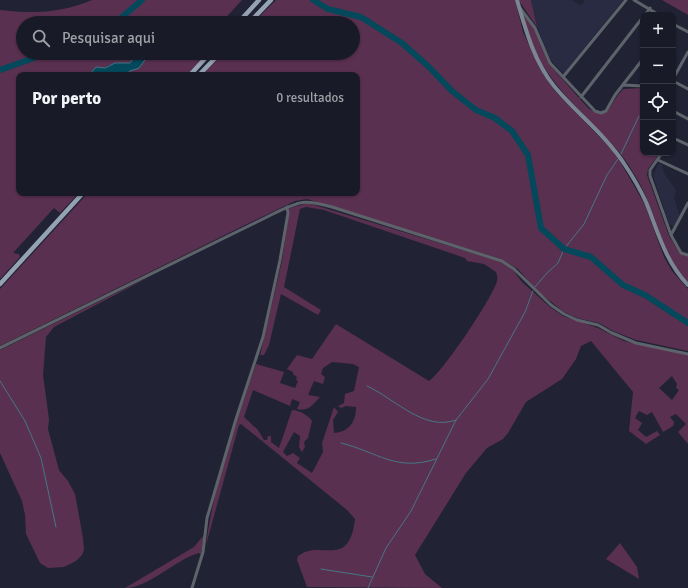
<!DOCTYPE html>
<html lang="pt">
<head>
<meta charset="utf-8">
<style>
	body { margin:0; font-family:Signika,sans-serif; background:#262733; color:#f1f3f6 }
	.controls { position:absolute; right:12px; top:12px; display:grid; overflow:hidden; border-radius:8px; box-shadow:0 1px 3px #0004 }
	.controls button { width:36px; height:36px; display:grid; place-items:center; padding:0; border:0; border-bottom:1px solid #373844; background:#191a27; color:#f1f3f6; font:20px sans-serif }
	.list { margin:0; padding:0; list-style:none }
	h2 { display:flex; justify-content:space-between; align-items:center; height:52px; margin:0; padding:0 16px; font-size:17px }
	h2 small { font-size:13px; font-weight:400; color:#9fa1a7 }
	.icon { flex:none; width:22px; height:22px; fill:none; stroke:currentColor; stroke-width:2; stroke-linecap:round; stroke-linejoin:round }
	.map { position:relative; flex:none; width:688px; height:588px; overflow:hidden }
	.search { position:absolute; background:#191a27; box-shadow:0 1px 3px #0004; left:16px; top:16px; width:344px; height:44px; display:flex; align-items:center; gap:10px; box-sizing:border-box; padding:0 14px; border-radius:22px; color:#9fa1a7; font-size:15px }
	.panel { position:absolute; background:#191a27; box-shadow:0 1px 3px #0004; left:16px; top:72px; width:344px; height:124px; border-radius:8px }
	.map>svg:first-child { display:block }
</style>
</head>
<body>
<div class="map">
<svg width="688" height="588" viewBox="0 0 688 588">
	<rect width="100%" height="100%" fill="#212334"/>
	<!-- built -->
	<path fill="#292b42" d="M531,0H572L581,6L585,0H623L564,73L562,72L551,60L544,45L537,27Z
		M661,163L665,175L676,190L674,198L680,216L673,227L669,223L653,176L658,164Z"/>
	<!-- green -->
	<path fill="#59304f" fill-rule="evenodd" d="M92,0H242L221,23H174L165,18L162,23H23V53H131L133,59L130,63L109,65L105,68L90,72L89,75H19V193H79L60,213L54,208L13,253L19,254L20,257L0,279V10C34,14 61,13 92,0Z
		M276,0H515L523,32L540,69L554,90L613,151L622,165L644,203L664,257L672,271L688,289V351L636,340L613,331L599,323L577,318L564,312L536,290L518,269L501,259L307,199L295,201L243,226L0,346V289L88,193H357V75H202L224,53H353V23H253Z
		M519,0H531L537,27L519,1Z
		M662,0H688V15Z
		M524,15L534,28L549,64L588,108C594,112 600,115 607,112L617,96L623,89L643,88V153H660L648,169L647,175L669,236L680,254L688,256V282C663,256 658,222 643,190C639,181 633,173 628,164C619,150 607,139 596,128C565,95 530,62 524,15Z
		M150,53H207L187,75H125L130,71L139,68Z
		M308,203L502,262L513,270L522,282L550,307L563,316L598,328L624,341L688,355V444L678,432L686,424L676,414L670,417L674,422L673,426L663,432L652,412L647,415L639,411L635,418L642,423L638,430L646,437L657,431L660,435L646,444L629,431L633,392L591,341L581,346L576,359L562,379L526,402L508,433L503,439L487,448L466,473L415,555L425,574L442,588L307,587L297,560L298,556C320,538 349,571 355,519L347,510L241,424L239,425L206,545C214,483 236,422 256,364L284,372L280,383L295,388L298,381L296,380L297,377L293,374V372L287,369L297,355L312,359L336,324L429,381C443,372 493,297 497,281C498,278 497,275 496,272L484,264L467,261L465,258L324,210L306,207L300,209L284,287L321,310L318,315L281,294L269,345L264,355H260L282,261L289,210L290,208ZM332,362L353,364L359,367L354,391L345,394L344,403L338,406L341,408L346,406L356,407C356,422 349,432 334,433L333,420L338,412L334,407L322,443L323,452L312,473L297,463L300,458L293,453L287,456L283,452L294,432L300,436L299,447L302,452L305,447L304,442L308,438L312,421C308,415 299,410 292,410L279,448L271,442V436H268L267,440H264L258,430L244,417L253,390L290,406L292,399L300,402L297,409C309,412 313,404 320,397L308,395L314,381L323,384L325,377L321,374L323,368ZM672,376L677,384L676,388L679,390L672,400L659,388Z
		M153,275L54,327L46,337L43,375L49,419L48,429L59,470L68,481L75,494L83,538L84,550L82,555L76,561L64,567L48,568L40,563L26,534L25,515L22,501L0,453V350Z
		M204,535L201,554L199,553C174,560 149,588 125,588L194,547Z
		M620,543L637,567L639,579L606,559Z"/>
	<!-- water -->
	<path fill="#04485b" stroke="#477687" d="M131,53H150L139,68L130,71L125,75H89L96,67L105,68L115,63H130L133,59Z"/>
	<g fill="none" stroke-linecap="round" stroke-linejoin="round">
		<!-- stream -->
		<path stroke="#477687" stroke-width="1" d="M621,154L639,116
			M535,287L547,273L558,263L564,249L584,224L607,175L618,159
			M686,322L688,321
			M0,381L25,421L41,458L56,527
			M367,386C394,398 424,432 456,420
			M341,443C378,452 395,472 436,459
			M321,569L372,577
			M368,588L386,548L411,511L456,420L488,379L525,312L533,291"/>
		<!-- river -->
		<path stroke="#04485b" stroke-width="6" d="M313,0L328,9L361,17L402,43L429,67L452,91L476,110L495,118L512,131L528,155L541,228L564,249L591,257L623,285L645,295L688,323
			M115,23L142,0
			M0,70L48,53"/>
		<!-- minor -->
		<path stroke="#5d636b" stroke-width="3" d="M634,0L659,15
			M520,8L535,28L550,63L595,111L601,113L606,111L615,95L643,59
			M645,15L650,8
			M673,24L688,32
			M563,77L626,0
			M673,79L688,52
			M673,81L688,89
			M623,85L643,86
			M581,97L643,17
			M673,111L688,119
			M673,138L688,145
			M662,153L650,170V176L671,235L681,253L688,255
			M658,160L688,174
			M671,235L688,203
			M0,348L275,213C300,201 304,199 332,207L502,261L514,269L551,305L564,314L577,320L598,325L612,333L636,343L688,354
			M192,588L203,552L207,518L236,419L263,337L280,260L288,213L287,207"/>
		<!-- secondary -->
		<path stroke="#7c8692" stroke-width="4" d="M517,0C526,31 534,61 554,86C576,113 606,135 625,165C633,177 640,189 646,202C658,232 665,261 688,285"/>
		<!-- primary -->
		<path stroke="#94a2b1" stroke-width="4.5" d="M238,23L259,0
			M249,23L271,0
			M190,75L210,53
			M199,75L220,53
			M0,284L83,193"/>
	</g>
</svg>
<div class="controls">
<button>+</button>
<button>−</button>
<button><svg class="icon" aria-label="locate" viewBox="0 0 24 24"><circle cx="12" cy="12" r="6"/><path d="M12 2v4M12 18v4M2 12h4M18 12h4"/></svg></button>
<button><svg class="icon" aria-label="layers" viewBox="0 0 24 24"><path d="M12 4l9 5-9 5-9-5zM3 14l9 5 9-5"/></svg></button>
</div>
<div class="search"><svg class="icon" aria-label="search" viewBox="0 0 24 24"><circle cx="10" cy="10" r="6"/><path d="M15 15l6 6"/></svg>Pesquisar aqui</div>
<section class="panel">
<h2>Por perto<small>0 resultados</small></h2>
<ul class="list">
</ul>
</section>
</div>
</body>
</html>
